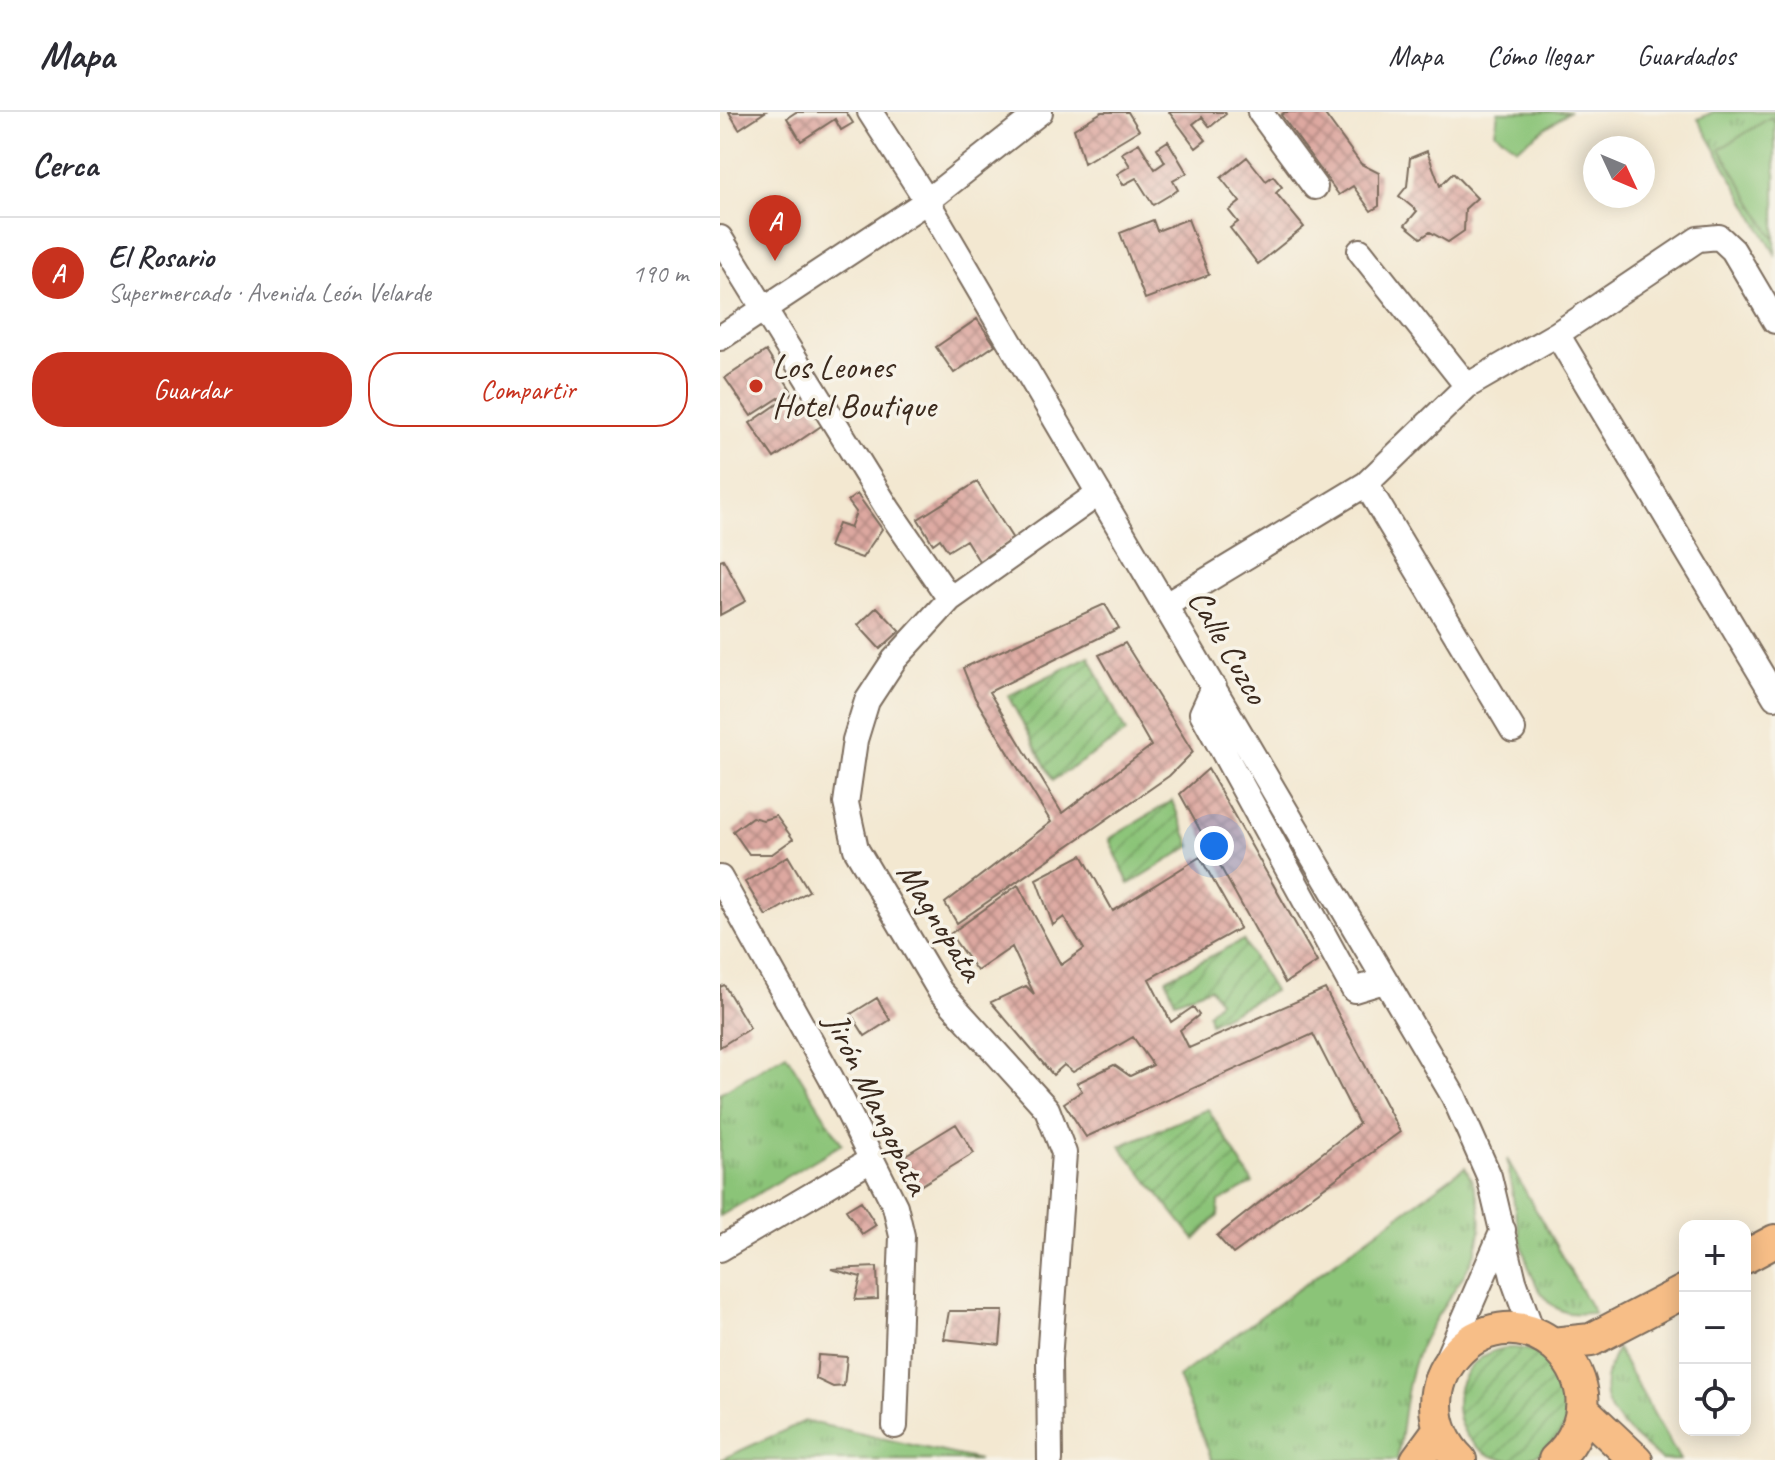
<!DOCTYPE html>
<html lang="es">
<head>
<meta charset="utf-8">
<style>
	body { margin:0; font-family:Caveat,sans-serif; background:#f7f7f7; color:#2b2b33 }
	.controls { position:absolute; right:24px; bottom:24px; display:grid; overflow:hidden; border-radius:16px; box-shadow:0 4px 20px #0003 }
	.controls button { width:72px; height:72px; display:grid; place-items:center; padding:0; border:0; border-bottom:2px solid #e1e1e2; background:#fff; color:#2b2b33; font:40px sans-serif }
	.compass { position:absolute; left:863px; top:24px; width:72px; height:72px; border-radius:50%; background:#fff; box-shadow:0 4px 20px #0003; rotate:134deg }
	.you { position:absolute; left:494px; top:734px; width:28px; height:28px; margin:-20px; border:6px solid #fff; border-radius:50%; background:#1a73e8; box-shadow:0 0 0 12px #1a73e833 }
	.badge { display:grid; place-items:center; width:52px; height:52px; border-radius:50%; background:#c8321e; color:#fff; font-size:26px; font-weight:700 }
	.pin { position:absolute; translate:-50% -66px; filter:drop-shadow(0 2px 4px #0008) }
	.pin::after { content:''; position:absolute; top:42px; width:28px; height:24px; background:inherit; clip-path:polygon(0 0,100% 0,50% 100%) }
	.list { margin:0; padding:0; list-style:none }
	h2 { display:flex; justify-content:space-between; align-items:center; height:104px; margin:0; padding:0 32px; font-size:34px }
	h2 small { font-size:26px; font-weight:400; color:#7c7c81 }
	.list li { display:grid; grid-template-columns:52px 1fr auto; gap:24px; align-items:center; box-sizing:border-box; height:112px; padding:0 32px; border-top:2px solid #e1e1e2 }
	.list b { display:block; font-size:30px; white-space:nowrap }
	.list p { margin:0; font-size:26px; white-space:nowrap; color:#7c7c81 }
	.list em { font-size:26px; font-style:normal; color:#7c7c81 }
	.actions { display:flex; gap:16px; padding:24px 32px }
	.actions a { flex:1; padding:18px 0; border:2px solid #c8321e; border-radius:32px; text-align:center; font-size:28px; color:#c8321e }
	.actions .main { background:#c8321e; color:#fff }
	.icon { flex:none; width:44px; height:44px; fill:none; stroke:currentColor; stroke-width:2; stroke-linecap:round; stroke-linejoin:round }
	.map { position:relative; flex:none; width:1055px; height:1348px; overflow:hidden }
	header { display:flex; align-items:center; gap:48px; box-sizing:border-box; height:112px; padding:0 40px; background:#fff; border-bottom:2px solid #e1e1e2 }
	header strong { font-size:38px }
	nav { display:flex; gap:44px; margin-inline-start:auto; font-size:28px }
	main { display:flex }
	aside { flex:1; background:#fff }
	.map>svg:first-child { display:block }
</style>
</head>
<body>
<header>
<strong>Mapa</strong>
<nav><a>Mapa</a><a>Cómo llegar</a><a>Guardados</a></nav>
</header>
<main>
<aside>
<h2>Cerca<small></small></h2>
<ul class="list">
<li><span class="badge">A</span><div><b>El Rosario</b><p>Supermercado · Avenida León Velarde</p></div><em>190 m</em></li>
</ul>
<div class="actions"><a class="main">Guardar</a><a>Compartir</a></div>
</aside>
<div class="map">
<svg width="1055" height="1348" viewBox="0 0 1055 1348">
	<defs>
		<pattern id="grass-tufts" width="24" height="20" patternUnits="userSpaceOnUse" patternTransform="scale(2)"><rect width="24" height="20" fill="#8bc478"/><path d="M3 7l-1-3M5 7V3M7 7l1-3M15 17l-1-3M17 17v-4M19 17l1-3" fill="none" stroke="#739f62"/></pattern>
		<pattern id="garden-furrows" width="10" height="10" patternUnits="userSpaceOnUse" patternTransform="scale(2)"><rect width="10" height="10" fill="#8bc478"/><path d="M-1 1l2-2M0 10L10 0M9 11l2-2" fill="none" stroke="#739f62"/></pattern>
		<pattern id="building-cross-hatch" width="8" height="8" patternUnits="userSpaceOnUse" patternTransform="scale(2)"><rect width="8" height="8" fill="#dda8a0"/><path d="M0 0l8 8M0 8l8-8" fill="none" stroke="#b48982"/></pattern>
	</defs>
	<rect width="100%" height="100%" fill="#f7f3e8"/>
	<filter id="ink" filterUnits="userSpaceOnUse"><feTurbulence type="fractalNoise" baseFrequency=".0125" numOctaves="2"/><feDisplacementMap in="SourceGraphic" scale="16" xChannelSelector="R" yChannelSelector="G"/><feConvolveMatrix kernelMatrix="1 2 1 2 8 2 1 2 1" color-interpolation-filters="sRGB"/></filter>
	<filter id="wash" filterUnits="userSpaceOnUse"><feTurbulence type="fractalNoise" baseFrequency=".006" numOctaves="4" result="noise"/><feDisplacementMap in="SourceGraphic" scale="32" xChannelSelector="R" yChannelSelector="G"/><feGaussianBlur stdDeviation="1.8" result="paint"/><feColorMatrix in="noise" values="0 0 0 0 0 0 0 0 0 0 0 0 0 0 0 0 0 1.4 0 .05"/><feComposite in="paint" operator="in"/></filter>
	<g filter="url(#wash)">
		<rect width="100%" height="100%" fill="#f3e8d1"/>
		<!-- grass -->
		<path fill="url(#grass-tufts)" stroke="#63774b" stroke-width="2" d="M993,0H1055V142L978,7Z
			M66,942L122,1032L0,1104V981Z
			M787,1047L874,1201C866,1201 857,1202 849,1201C800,1191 795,1087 787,1047Z
			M745,1055C793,1142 719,1176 694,1251C684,1281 683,1317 677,1348H492L458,1265Z
			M897,1237L960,1348H941C901,1311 866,1295 897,1237Z
			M85,1309L259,1348H0Z"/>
		<!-- garden -->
		<path fill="url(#garden-furrows)" stroke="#63774b" stroke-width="2" d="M369,544L406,621L333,668L288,584Z
			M452,689L471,734L409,772L389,727Z
			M523,828L554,879L490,911L488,901L499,889L490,876L455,889L446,867Z
			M488,997L533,1071L499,1090L498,1104L475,1128L400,1034Z
			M737 1292a56 56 0 1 1 112 0a56 56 0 1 1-112 0Z"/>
		<!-- pitch -->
		<path fill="#8bc478" stroke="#63774b" stroke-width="2" d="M778,0H848L797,36L775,20Z
			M1051,5L1055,11V128L1000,37Z"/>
		<g id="blocks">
			<!-- building -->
			<path fill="url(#building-cross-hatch)" d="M9,0H45L19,17Z
				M76,0H126L133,11L121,18L115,7L81,29L67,6Z
				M382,0H408L419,18L364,51L354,17Z
				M449,0H505L506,2L490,15L482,5L473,12L486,28L476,36Z
				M565,0H603L641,52L659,61V94L651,99L633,74L619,83L561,3Z
				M448,29L467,61L453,69L458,78L433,93L416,66L403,73L397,62L410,54L402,41L419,31L435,57L445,50L437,36Z
				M707,39L720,74L733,61L757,86L745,97L744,119L728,130L710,120L701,126L685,113L697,99L679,84L687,74L690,46Z
				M527,45L546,69L553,64L562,75L556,81L584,115L538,152L510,116L518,110L509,99L520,90L501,66Z
				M468,107L489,163L425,187L400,121L433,108L437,119Z
				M257,207L275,233L234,261L216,235Z
				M46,239L71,278L31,304L5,266Z
				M81,276L104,312L54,346L30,311Z
				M257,370L293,427L259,449L246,428L228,439L220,427L213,432L198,407Z
				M137,382L162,417L142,446L109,435L118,412L130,416L136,400L128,389Z
				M3,447L26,489L0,503V448Z
				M385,492L399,516L269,580L342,701L431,634L379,543L405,531L473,640L449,664L237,811L225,791L331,710L255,586L243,556Z
				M157,495L180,519L160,537L138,513Z
				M488,657L597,850L565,871L460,682Z
				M56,704L73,727L52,742H29L13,719L32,705L43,708Z
				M362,743L393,799L480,745L520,816L429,867L451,910L473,895L479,903L460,918L469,936L605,877L680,1020L513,1142L497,1124L639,1012L593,922L366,1025L344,991L362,979L357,971L394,953L410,964L433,953L413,925L353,960L344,953L333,963L271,890L306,874L314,882L292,835L257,859L230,822L298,773L341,853L364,837L344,805L333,813L316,767Z
				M68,744L89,779L46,804L25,770Z
				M4,873L30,916L0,935V875Z
				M157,886L170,908L145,924L131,902Z
				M236,1012L254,1041L197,1076L179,1047Z
				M141,1089L156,1113L142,1122L126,1098Z
				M157,1155L158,1187L135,1188L141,1165L111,1157Z
				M229,1199H283L280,1233L224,1227Z
				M98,1243L127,1245L124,1274L113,1275L96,1267Z"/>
		</g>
	</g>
	<g filter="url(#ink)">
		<use href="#blocks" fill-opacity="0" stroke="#7b6c5d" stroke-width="2"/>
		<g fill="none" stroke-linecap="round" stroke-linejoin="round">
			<!-- minor casing -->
			<g stroke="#7b6c5d" stroke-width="28">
				<path id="minor" d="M150,0L207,89L734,985L769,1064L794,1169L813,1222
					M540,0L595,75
					M0,126L168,397L230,487
					M640,139L747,274
					M837,222L1055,585
					M0,226L207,89L320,0
					M646,372L793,618
					M446,493L646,372L747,274L837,222L978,127L999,125L1013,138L1055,209
					M494,575L482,601L634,878L664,869
					M0,766L111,966L175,1094L182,1124L175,1314
					M0,1137L151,1048
					M726,1249L783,1118
					M330,1348L329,1248L344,1041L327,997L220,879L136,737L126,691L135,628L147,589L174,548L230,487L379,381"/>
			</g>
			<!-- major casing -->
			<g stroke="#7b6c5d" stroke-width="36">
				<path id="major" d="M1025,1145L1055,1129
					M832,1232L871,1228L965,1179
					M862,1297L916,1348
					M697,1348L719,1318
					M740,1348C672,1278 763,1176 835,1234C849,1246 859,1263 862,1282C865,1307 854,1331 835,1348"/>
			</g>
			<!-- minor -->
			<use href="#minor" stroke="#fff" stroke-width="24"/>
			<!-- major -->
			<use href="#major" stroke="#f7be87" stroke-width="32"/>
		</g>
	</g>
	<!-- markers -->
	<circle fill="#c8321e" stroke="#f7f3e8" stroke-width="3" cx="36" cy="274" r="8"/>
	<g text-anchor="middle" stroke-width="7" stroke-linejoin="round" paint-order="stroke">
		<!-- poi labels -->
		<g font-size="34" fill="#3b2a1e" stroke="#f7f3e8" text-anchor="start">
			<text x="52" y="266">Los Leones<tspan x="52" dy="39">Hotel Boutique</tspan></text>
		</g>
		<!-- street labels -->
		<g font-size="34" fill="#3b2a1e" stroke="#f7f3e8">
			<text transform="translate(509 534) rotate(60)" y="12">Calle Cuzco</text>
			<text transform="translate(221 809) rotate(58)" y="12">Magnopata</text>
			<text transform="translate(158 991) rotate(64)" y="12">Jirón Mangopata</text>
		</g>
	</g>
</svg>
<div class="controls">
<button>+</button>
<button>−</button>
<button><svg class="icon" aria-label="locate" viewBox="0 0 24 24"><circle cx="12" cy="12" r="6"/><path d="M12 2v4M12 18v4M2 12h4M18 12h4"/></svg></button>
</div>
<svg class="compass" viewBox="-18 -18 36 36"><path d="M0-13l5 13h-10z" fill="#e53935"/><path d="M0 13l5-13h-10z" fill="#7c7c81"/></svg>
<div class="you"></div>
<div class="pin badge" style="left:55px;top:149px">A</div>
</div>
</main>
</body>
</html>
